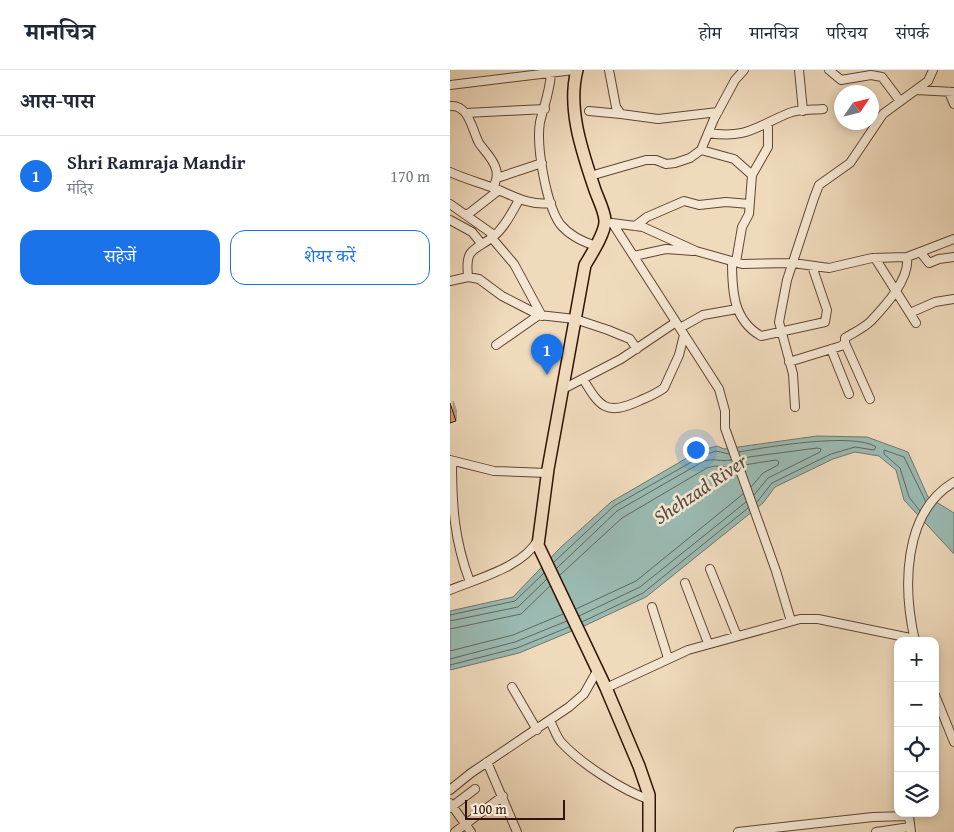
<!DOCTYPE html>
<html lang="hi">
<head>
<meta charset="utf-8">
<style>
	body { margin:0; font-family:"Gentium Book Plus","Noto Serif Devanagari",serif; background:#f6f6f7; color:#1f2937 }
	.controls { position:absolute; right:15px; bottom:15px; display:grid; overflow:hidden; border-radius:10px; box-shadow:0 2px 8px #0003 }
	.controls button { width:45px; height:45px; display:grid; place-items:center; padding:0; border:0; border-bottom:1px solid #e0e1e3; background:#fff; color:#1f2937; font:25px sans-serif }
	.compass { position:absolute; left:384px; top:15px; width:45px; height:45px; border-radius:50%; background:#fff; box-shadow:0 2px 8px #0003; rotate:55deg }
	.scale { position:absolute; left:15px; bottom:12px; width:100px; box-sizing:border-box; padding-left:5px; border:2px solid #301304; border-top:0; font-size:14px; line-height:18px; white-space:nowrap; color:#301304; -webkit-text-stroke:4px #f5e7d3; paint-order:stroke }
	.you { position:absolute; left:245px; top:379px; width:18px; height:18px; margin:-12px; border:4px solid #fff; border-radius:50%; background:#1a73e8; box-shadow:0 0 0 8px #1a73e833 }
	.badge { display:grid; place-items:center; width:32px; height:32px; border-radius:50%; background:#1a73e8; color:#fff; font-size:16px; font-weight:700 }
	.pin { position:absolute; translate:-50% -41px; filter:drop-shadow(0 1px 2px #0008) }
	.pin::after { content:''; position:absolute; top:26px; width:18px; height:15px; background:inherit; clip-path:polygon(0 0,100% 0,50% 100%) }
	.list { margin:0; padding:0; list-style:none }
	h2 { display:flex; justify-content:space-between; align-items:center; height:65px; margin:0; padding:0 20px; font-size:21px }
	h2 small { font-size:16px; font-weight:400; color:#747a83 }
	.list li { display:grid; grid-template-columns:32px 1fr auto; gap:15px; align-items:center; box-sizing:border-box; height:80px; padding:0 20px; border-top:1px solid #e0e1e3 }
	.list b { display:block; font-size:19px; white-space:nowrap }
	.list p { margin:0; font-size:16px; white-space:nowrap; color:#747a83 }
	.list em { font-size:16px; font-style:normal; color:#747a83 }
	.actions { display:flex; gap:10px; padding:15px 20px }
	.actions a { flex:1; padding:11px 0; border:1px solid #1a73e8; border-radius:15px; text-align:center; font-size:18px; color:#1a73e8 }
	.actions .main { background:#1a73e8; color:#fff }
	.icon { flex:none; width:28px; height:28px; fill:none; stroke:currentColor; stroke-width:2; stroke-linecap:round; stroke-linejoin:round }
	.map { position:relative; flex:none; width:504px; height:762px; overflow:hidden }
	header { display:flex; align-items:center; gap:30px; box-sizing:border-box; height:70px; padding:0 25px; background:#fff; border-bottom:1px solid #e0e1e3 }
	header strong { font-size:24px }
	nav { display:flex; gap:28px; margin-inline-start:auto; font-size:18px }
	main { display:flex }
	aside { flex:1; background:#fff }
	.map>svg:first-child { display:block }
</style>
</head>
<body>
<header>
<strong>मानचित्र</strong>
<nav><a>होम</a><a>मानचित्र</a><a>परिचय</a><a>संपर्क</a></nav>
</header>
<main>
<aside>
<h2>आस-पास<small></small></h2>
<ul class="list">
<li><span class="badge">1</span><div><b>Shri Ramraja Mandir</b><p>मंदिर</p></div><em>170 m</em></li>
</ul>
<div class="actions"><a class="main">सहेजें</a><a>शेयर करें</a></div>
</aside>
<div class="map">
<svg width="504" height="762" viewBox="0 0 504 762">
	<defs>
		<filter id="shadow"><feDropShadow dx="3" dy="-3" stdDeviation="0" flood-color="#0004"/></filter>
	</defs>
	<rect width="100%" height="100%" fill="#efdabc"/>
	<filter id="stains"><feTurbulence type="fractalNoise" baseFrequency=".004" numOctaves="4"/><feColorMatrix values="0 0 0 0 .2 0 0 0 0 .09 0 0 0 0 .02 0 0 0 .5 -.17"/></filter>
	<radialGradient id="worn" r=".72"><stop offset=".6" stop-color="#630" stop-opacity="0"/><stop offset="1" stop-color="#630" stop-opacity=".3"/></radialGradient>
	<!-- water -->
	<path fill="#9abab2" stroke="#70776c" d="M367,366L417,367L458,382L478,427L504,443V484L454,430L446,400L429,386L405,382L383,389L325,417L313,433L196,527L134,556L69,583L0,600V541L63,527L111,477L161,432L249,381L267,376L274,379Z"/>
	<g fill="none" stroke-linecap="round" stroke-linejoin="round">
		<!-- shore -->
		<path stroke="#65665b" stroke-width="1" d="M289,382C317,377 404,362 426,377L424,380L405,377L381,384L322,413L307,432
			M291,388L367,378L371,379L370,382L318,408L304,425
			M294,395L326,390L329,392L328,395L313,403L301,417
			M470,441L459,427L450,398L434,384V380L454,387L476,432
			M104,492L164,436L252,386L266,381L279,384
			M107,498L167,441L254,391C266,388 270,392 281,390
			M110,505L172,448L257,398L264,396L284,397
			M126,539L186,511L293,424
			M0,545L65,531L94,503
			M129,546L190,517L296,432
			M0,551L68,537L97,509
			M132,552L193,523L298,438
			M0,559L71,544L100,516
			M0,581L63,565L113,544
			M0,589L65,572L117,551
			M0,595L67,578L119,557"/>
	</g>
	<!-- building -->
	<path fill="#d99872" stroke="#301304" filter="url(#shadow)" d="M0,333L6,351L0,353Z"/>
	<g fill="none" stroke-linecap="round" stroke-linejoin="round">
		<!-- minor casing -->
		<g stroke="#604532" stroke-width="10">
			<path id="minor" d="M159,0L166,37L171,44L208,49L268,42
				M349,0L353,41
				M379,0L391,10L421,5L432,7L450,31
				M101,3C100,21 94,36 90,52C86,76 96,134 110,154C119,165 133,172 146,176
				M0,15L124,0
				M466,20L504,22
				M499,22L504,34
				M0,36C19,34 22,60 29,73C35,82 43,88 46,99C48,106 46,111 43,118
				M139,41L171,44
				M16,43L95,39
				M258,63C297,69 305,57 339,43C349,39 363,40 373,39
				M251,80L284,89L302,105
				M0,102C13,108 27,112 41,117C63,125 77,136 101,133
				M140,106L196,90H206L216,94L225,93L240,88L251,80L264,49L285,10L294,0
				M47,108L92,93
				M0,134L44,165
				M17,145L49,120
				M0,150L22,162L31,173
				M162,153L193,157L246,181L292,194L343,193L379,198L422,188L457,187L504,169
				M163,154L269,319L275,341V358L326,501L341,551
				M185,156L197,147L234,131L249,135L276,132L299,134
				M41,167L64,194L92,246
				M471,183L479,193L489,189L504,187
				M184,186L216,179L243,181
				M425,188L466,253
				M282,191C282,221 283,250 311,266L375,252L377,240L362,196
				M286,192L292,157L299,144L302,105L318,77V54
				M18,207C15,176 24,182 44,166C55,157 62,142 69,130
				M0,211L18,207L29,209L52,226L89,245L125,249L158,260L180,269L187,279
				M460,243L485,232L504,229
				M230,258L253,245L287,239
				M395,273L420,329
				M46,275L89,245
				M381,279L399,324
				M339,292L391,276L395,273V268C403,263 414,258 421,251C436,235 460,209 457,187
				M133,309C150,337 156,346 189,331C198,327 206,324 214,318L229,285L234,265
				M113,319L171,289L226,252
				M345,337L343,304L329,252L337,210L364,128L369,115L400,93L433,44L478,11L483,0
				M0,390L44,401L97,403
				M2,391C2,435 4,470 20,512
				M260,499L287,566
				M235,513L258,573
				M0,520C29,508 71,498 88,470
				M202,537L218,588
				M465,571C453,519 452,443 504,412
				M62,617L87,660
				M156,618L238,580L350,549H368L465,569
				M485,625L504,672
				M100,651C104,658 106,666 111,672C131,694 172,720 200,730
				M37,692L67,762
				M0,720L21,703L119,637L134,624L147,601
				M0,733L21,762
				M0,738L25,719
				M5,762L53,726
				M288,762L423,747L459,746L461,762
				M426,762L460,757"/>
		</g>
		<!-- primary casing -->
		<g stroke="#301304" stroke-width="14">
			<path id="primary" d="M127,0C117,38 132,81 144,117C147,127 154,139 155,150C156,162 141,185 135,195L98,399L88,475L156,618L189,696L199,725V762"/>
		</g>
		<!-- minor -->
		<use href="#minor" stroke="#f5e7d3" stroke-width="8"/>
		<!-- primary -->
		<use href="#primary" stroke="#efdabc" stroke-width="11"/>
	</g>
	<g text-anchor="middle" stroke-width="5" stroke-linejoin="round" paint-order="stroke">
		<!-- water labels -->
		<g font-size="20" font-style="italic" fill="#554d41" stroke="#f5e7d3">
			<text transform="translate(250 419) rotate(-34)" y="7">Shehzad River</text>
		</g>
	</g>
	<rect width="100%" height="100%" filter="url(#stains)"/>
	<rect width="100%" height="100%" fill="url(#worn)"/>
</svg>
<div class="controls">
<button>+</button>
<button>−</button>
<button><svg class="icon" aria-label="locate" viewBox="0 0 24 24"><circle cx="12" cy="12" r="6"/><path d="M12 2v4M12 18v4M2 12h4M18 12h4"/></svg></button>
<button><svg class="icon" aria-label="layers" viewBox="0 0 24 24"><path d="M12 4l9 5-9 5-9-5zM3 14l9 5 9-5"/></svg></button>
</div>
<svg class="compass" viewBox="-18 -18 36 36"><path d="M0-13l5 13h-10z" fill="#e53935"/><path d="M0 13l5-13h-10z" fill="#747a83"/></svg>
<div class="scale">100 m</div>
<div class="you"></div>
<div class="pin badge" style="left:97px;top:305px">1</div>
</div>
</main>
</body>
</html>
